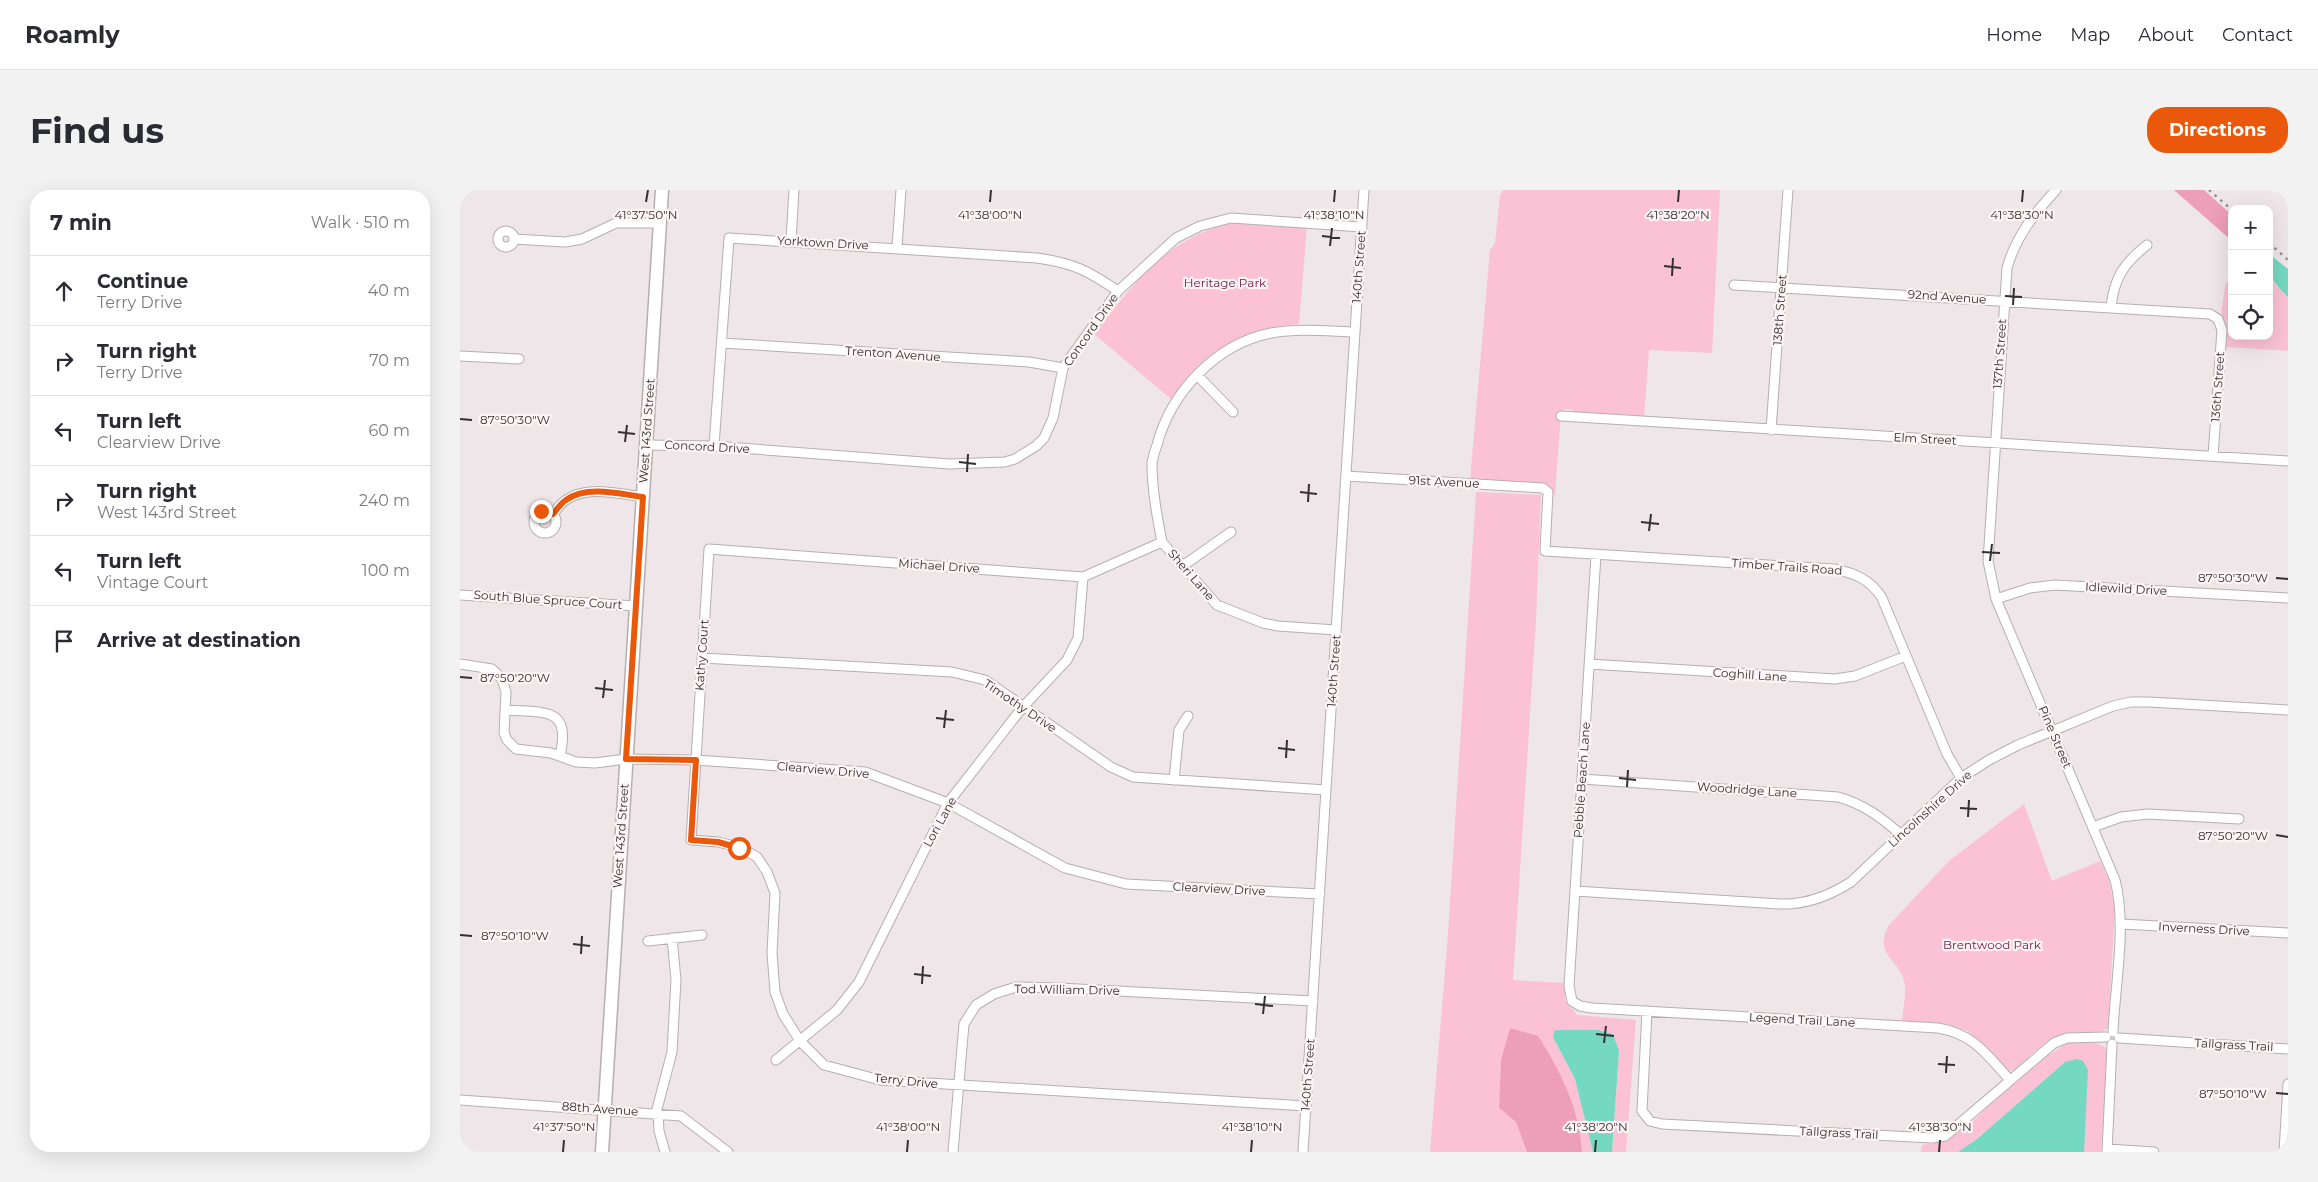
<!DOCTYPE html>
<html lang="en">
<head>
<meta charset="utf-8">
<style>
	body { margin:0; font-family:Montserrat,sans-serif; background:#f2f2f3; color:#2b2b33 }
	.controls { position:absolute; right:15px; top:15px; display:grid; overflow:hidden; border-radius:10px; box-shadow:0 5px 20px #0002 }
	.controls button { width:45px; height:45px; display:grid; place-items:center; padding:0; border:0; border-bottom:1px solid #e1e1e2; background:#fff; color:#2b2b33; font:25px sans-serif }
	.stop { position:absolute; width:15px; height:15px; margin:-11px; border:4px solid #ea580c; border-radius:50%; background:#fff }
	.stop.end { background:#ea580c; border-color:#fff; box-shadow:0 1px 5px #0008 }
	.list { margin:0; padding:0; list-style:none }
	h2 { display:flex; justify-content:space-between; align-items:center; height:65px; margin:0; padding:0 20px; font-size:21px }
	h2 small { font-size:16px; font-weight:400; color:#7c7c81 }
	.list li { display:grid; grid-template-columns:32px 1fr auto; gap:15px; align-items:center; box-sizing:border-box; height:70px; padding:0 20px; border-top:1px solid #e1e1e2 }
	.list b { display:block; font-size:19px; white-space:nowrap }
	.list p { margin:0; font-size:16px; white-space:nowrap; color:#7c7c81 }
	.list em { font-size:16px; font-style:normal; color:#7c7c81 }
	.icon { flex:none; width:28px; height:28px; fill:none; stroke:currentColor; stroke-width:2; stroke-linecap:round; stroke-linejoin:round }
	.map { position:relative; flex:none; width:1828px; height:962px; overflow:hidden; border-radius:20px }
	header { display:flex; align-items:center; gap:30px; box-sizing:border-box; height:70px; padding:0 25px; background:#fff; border-bottom:1px solid #e1e1e2 }
	header strong { font-size:24px }
	nav { display:flex; gap:28px; margin-inline-start:auto; font-size:18px }
	.intro { display:flex; align-items:center; justify-content:space-between; box-sizing:border-box; height:120px; padding:0 30px }
	h1 { margin:0; font-size:35px }
	.button { padding:12px 22px; border-radius:20px; background:#ea580c; color:#fff; font-size:18px; font-weight:700 }
	main { display:flex; gap:30px; padding:0 30px }
	aside { flex:1; background:#fff; border-radius:20px; box-shadow:0 5px 20px #0002 }
	.map>svg:first-child { display:block }
</style>
</head>
<body>
<header>
<strong>Roamly</strong>
<nav><a>Home</a><a>Map</a><a>About</a><a>Contact</a></nav>
</header>
<div class="intro"><h1>Find us</h1><a class="button">Directions</a></div>
<main>
<aside>
<h2>7 min<small>Walk · 510 m</small></h2>
<ul class="list">
<li><svg class="icon" aria-label="ahead" viewBox="0 0 24 24"><path d="M12 20V5M6 11l6-6 6 6"/></svg><div><b>Continue</b><p>Terry Drive</p></div><em>40 m</em></li>
<li><svg class="icon" aria-label="right" viewBox="0 0 24 24"><path d="M7 20v-9h11M14 6l5 5-5 5"/></svg><div><b>Turn right</b><p>Terry Drive</p></div><em>70 m</em></li>
<li><svg class="icon" aria-label="left" viewBox="0 0 24 24"><path d="M17 20v-9H6M10 6l-5 5 5 5"/></svg><div><b>Turn left</b><p>Clearview Drive</p></div><em>60 m</em></li>
<li><svg class="icon" aria-label="right" viewBox="0 0 24 24"><path d="M7 20v-9h11M14 6l5 5-5 5"/></svg><div><b>Turn right</b><p>West 143rd Street</p></div><em>240 m</em></li>
<li><svg class="icon" aria-label="left" viewBox="0 0 24 24"><path d="M17 20v-9H6M10 6l-5 5 5 5"/></svg><div><b>Turn left</b><p>Vintage Court</p></div><em>100 m</em></li>
<li><svg class="icon" aria-label="arrive" viewBox="0 0 24 24"><path d="M6 21V4h12l-3 4 3 4H6"/></svg><div><b>Arrive at destination</b></div></li>
</ul>
</aside>
<div class="map">
<svg width="1828" height="962" viewBox="0 0 1828 962">
	<rect width="100%" height="100%" fill="#efe6e9"/>
	<!-- green -->
	<path fill="#fac2d4" d="M1043,0H1260L1252,163L1189,160L1184,228L1118,224L1112,220L1105,219L1101,222L1095,306L1087,295L1010,290L1030,60L1035,53L1040,6Z
		M778,32L847,36L839,134C786,136 738,165 711,209L634,144C673,94 712,42 778,32Z
		M1809,83L1815,94L1828,107V161L1766,157V133L1761,123L1766,92H1772V146H1809Z
		M1016,302L1081,305L1076,430L1053,790L1105,793V810L1117,825L1176,830L1166,962H1152L1159,861L1153,844L1138,840H1099L1093,847L1115,889L1133,962H1122L1121,951L1056,841L1050,839L1041,870L1039,918L1056,932L1067,962H970L988,744Z
		M1564,614L1592,691L1640,671L1649,691L1655,719L1648,838C1638,847 1618,840 1606,843C1585,849 1570,866 1555,879L1549,881L1508,841L1487,834L1442,831C1443,819 1446,806 1445,795C1442,770 1412,767 1429,735L1490,670Z
		M1634,852L1645,857L1648,863L1641,962H1624L1625,922L1605,872L1517,949L1498,962H1461L1462,955L1483,952L1510,934L1548,897L1587,866L1607,853Z"/>
	<!-- forest -->
	<path fill="#ed9eb9" d="M1714,0H1744L1772,25V51Z
		M1050,838L1078,846C1100,880 1120,920 1122,962H1067L1056,932L1039,918L1041,870Z"/>
	<!-- water -->
	<path fill="#75d8c1" d="M1813,67L1828,79V107C1817,96 1804,84 1813,67Z
		M1099,840H1138L1153,844L1159,861L1152,962H1133L1115,889L1093,847L1094,841Z
		M1617,869L1623,871L1628,880L1624,962H1498L1517,949L1605,872Z"/>
	<g fill="none" stroke-linecap="round" stroke-linejoin="round">
		<!-- stream -->
		<path stroke="#75d8c1" stroke-width="2.5" d="M1820,0L1828,8"/>
		<!-- minor casing -->
		<g stroke="#b7aeb1" stroke-width="11">
			<path id="minor" d="M1596,0C1574,24 1556,46 1547,78L1528,371L1536,409L1655,690C1667,736 1655,794 1653,842
				M38 49a8 8 0 1 1 16 0a8 8 0 1 1-16 0Z
				M54,49L105,52L122,49L156,33H200
				M331,51L334,0
				M437,57L441,0
				M1274,95L1750,124L1758,129L1762,140L1753,266
				M1651,117C1654,88 1664,73 1687,55
				M262,153L569,172L603,178
				M0,166L59,169
				M737,185L773,222
				M1101,226L1828,271
				M1311,240L1328,0
				M186,255L254,256L489,274L545,272L555,269L576,256L584,248L593,228L603,178L658,101L716,48L740,36L771,28L902,37
				M254,256L269,48L577,68C614,73 628,81 658,101
				M886,286L1083,298L1088,302L1085,361L1374,379C1395,383 1411,390 1422,408L1487,564L1501,588
				M74 332a11 11 0 1 1 22 0a11 11 0 1 1-22 0Z
				M93,324C97,319 101,313 106,310C126,295 160,304 183,307
				M702,352L623,387L249,359L231,650L258,652L279,657L297,667L307,682L315,703L312,763L315,802L323,824L340,851L364,875L420,890L846,916
				M702,352C697,326 692,300 692,273C693,267 695,260 697,255C711,202 756,154 811,143C839,138 866,141 894,142
				M702,352L757,415L803,433L818,436L876,440
				M1136,365L1109,796L1112,811L1120,816L1132,818L1478,838C1514,844 1527,865 1550,890
				M724,375L771,342
				M0,405L176,416
				M1536,409L1570,398L1595,395L1828,408
				M242,468L492,482L525,490L651,577L673,587L866,600
				M0,474L32,479L42,489L46,502L44,543L47,550L56,559L91,563L116,572L135,573L166,569L236,570L405,582L488,613L605,678L666,694L860,704
				M1129,474L1375,489L1395,486L1446,466
				M45,520C83,523 112,516 100,565
				M1122,589L1378,607C1403,614 1421,627 1440,644
				M714,590L719,540L728,526
				M1633,637L1661,627L1688,624L1779,629
				M1115,701L1320,714C1346,715 1369,706 1391,692L1501,588L1529,570L1558,555L1653,516L1671,512H1689L1828,520
				M1661,734L1828,743
				M188,751L242,745
				M1187,821L1182,921L1190,931L1202,934L1472,948L1485,946L1594,853L1607,848L1646,847
				M1659,848L1828,859
				M316,870L377,820L399,792L488,613L562,518L607,470L618,448L623,387
				M0,910L221,926L268,962
				M196,923L212,862L216,790L212,748
				M198,923L199,941L205,962
				M1647,959L1694,962
				M493,962L504,834L516,815L534,804L556,797L599,798L853,811
				M843,962L904,0
				M1647,962L1652,854
				M1824,962L1828,894"/>
		</g>
		<!-- secondary casing -->
		<g stroke="#b7aeb1" stroke-width="15">
			<path id="secondary" d="M142,962L202,0"/>
		</g>
		<!-- minor -->
		<use href="#minor" stroke="#fff" stroke-width="9"/>
		<!-- secondary -->
		<use href="#secondary" stroke="#fff" stroke-width="12"/>
		<!-- rail -->
		<path stroke="#938d8f" stroke-width="2.5" stroke-dasharray="2.5 5" stroke-linecap="butt" d="M1749,0L1772,20
			M1809,53L1828,70"/>
	</g>
	<g fill="none" stroke-linecap="round" stroke-linejoin="round">
		<!-- route -->
		<path stroke="#ea580c" stroke-width="6" d="M81,321L93,324C97,319 101,313 106,310C127,295 160,304 183,307L166,569L236,570L231,650L258,652L279,658"/>
	</g>
	<!-- ticks -->
	<path fill="none" stroke="#333031" stroke-width="2" d="M186,12L188,0M530,12L531,0M874,12L875,0M1218,12L1219,0M1562,12L1563,0M862,46L880,48M870,56L872,38M1204,76L1221,78M1212,86L1213,68M1545,106L1562,107M1553,115L1554,98M0,229L12,230M158,242L175,244M165,252L167,235M499,272L516,274M507,282L508,264M840,302L857,304M848,312L849,294M1181,332L1199,334M1189,341L1191,324M1522,362L1540,363M1530,371L1532,354M1816,388L1828,389M0,487L12,488M135,498L153,500M143,508L145,490M476,528L494,530M484,538L486,520M818,558L835,560M826,568L827,550M1159,588L1176,590M1167,597L1168,580M1500,618L1517,619M1508,627L1509,610M1816,645L1828,647M0,745L12,746M113,754L130,756M121,764L122,746M454,784L471,786M462,794L463,776M795,814L813,816M803,824L805,806M1136,844L1154,846M1144,853L1146,836M1478,874L1495,875M1486,883L1487,866M1816,903L1828,904M103,962L104,950M447,962L448,950M791,962L792,950M1135,962L1136,950M1479,962L1480,950"/>
	<g text-anchor="middle" stroke-width="4.5" stroke-linejoin="round" paint-order="stroke">
		<!-- street labels -->
		<g font-size="12" fill="#333031" stroke="#fdf4f6">
			<text transform="translate(363 53) rotate(3)" y="4">Yorktown Drive</text>
			<text transform="translate(899 77) rotate(-86)" y="4">140th Street</text>
			<text transform="translate(1487 107) rotate(4)" y="4">92nd Avenue</text>
			<text transform="translate(1320 120) rotate(-86)" y="4">138th Street</text>
			<text transform="translate(631 140) rotate(-55)" y="4">Concord Drive</text>
			<text transform="translate(433 164) rotate(4)" y="4">Trenton Avenue</text>
			<text transform="translate(1540 164) rotate(-86)" y="4">137th Street</text>
			<text transform="translate(1758 197) rotate(-86)" y="4">136th Street</text>
			<text transform="translate(187 241) rotate(-86)" y="4">West 143rd Street</text>
			<text transform="translate(1465 249) rotate(3)" y="4">Elm Street</text>
			<text transform="translate(247 257) rotate(3)" y="4">Concord Drive</text>
			<text transform="translate(984 292) rotate(3)" y="4">91st Avenue</text>
			<text transform="translate(479 376) rotate(4)" y="4">Michael Drive</text>
			<text transform="translate(1327 377) rotate(4)" y="4">Timber Trails Road</text>
			<text transform="translate(731 385) rotate(49)" y="4">Sheri Lane</text>
			<text transform="translate(1666 399) rotate(3)" y="4">Idlewild Drive</text>
			<text transform="translate(88 410) rotate(4)" y="4">South Blue Spruce Court</text>
			<text transform="translate(242 465) rotate(-86)" y="4">Kathy Court</text>
			<text transform="translate(874 481) rotate(-86)" y="4">140th Street</text>
			<text transform="translate(1290 485) rotate(4)" y="4">Coghill Lane</text>
			<text transform="translate(560 516) rotate(34)" y="4">Timothy Drive</text>
			<text transform="translate(1595 547) rotate(67)" y="4">Pine Street</text>
			<text transform="translate(363 580) rotate(5)" y="4">Clearview Drive</text>
			<text transform="translate(1122 590) rotate(-86)" y="4">Pebble Beach Lane</text>
			<text transform="translate(1287 600) rotate(4)" y="4">Woodridge Lane</text>
			<text transform="translate(1470 619) rotate(-42)" y="4">Lincolnshire Drive</text>
			<text transform="translate(480 632) rotate(-61)" y="4">Lori Lane</text>
			<text transform="translate(161 646) rotate(-86)" y="4">West 143rd Street</text>
			<text transform="translate(759 699) rotate(3)" y="4">Clearview Drive</text>
			<text transform="translate(1744 739) rotate(3)" y="4">Inverness Drive</text>
			<text transform="translate(607 800) rotate(1)" y="4">Tod William Drive</text>
			<text transform="translate(1342 830) rotate(3)" y="4">Legend Trail Lane</text>
			<text transform="translate(1774 855) rotate(3)" y="4">Tallgrass Trail</text>
			<text transform="translate(848 885) rotate(-86)" y="4">140th Street</text>
			<text transform="translate(446 891) rotate(6)" y="4">Terry Drive</text>
			<text transform="translate(140 919) rotate(4)" y="4">88th Avenue</text>
			<text transform="translate(1379 943) rotate(3)" y="4">Tallgrass Trail</text>
		</g>
		<!-- park labels -->
		<g font-size="12" fill="#721741" stroke="#fdf4f6">
			<text x="765" y="97">Heritage Park</text>
			<text x="1532" y="759">Brentwood Park</text>
		</g>
	</g>
	<g font-size="12" text-anchor="middle" fill="#333031" stroke="#fdf4f6" stroke-width="4.5" stroke-linejoin="round" paint-order="stroke">
		<text x="186" y="29">41°37'50"N</text>
		<text x="530" y="29">41°38'00"N</text>
		<text x="874" y="29">41°38'10"N</text>
		<text x="1218" y="29">41°38'20"N</text>
		<text x="1562" y="29">41°38'30"N</text>
		<text x="55" y="234">87°50'30"W</text>
		<text x="1773" y="392">87°50'30"W</text>
		<text x="55" y="492">87°50'20"W</text>
		<text x="1773" y="650">87°50'20"W</text>
		<text x="55" y="750">87°50'10"W</text>
		<text x="1773" y="908">87°50'10"W</text>
		<text x="104" y="941">41°37'50"N</text>
		<text x="448" y="941">41°38'00"N</text>
		<text x="792" y="941">41°38'10"N</text>
		<text x="1136" y="941">41°38'20"N</text>
		<text x="1480" y="941">41°38'30"N</text>
	</g>
</svg>
<div class="controls">
<button>+</button>
<button>−</button>
<button><svg class="icon" aria-label="locate" viewBox="0 0 24 24"><circle cx="12" cy="12" r="6"/><path d="M12 2v4M12 18v4M2 12h4M18 12h4"/></svg></button>
</div>
<div class="stop" style="left:279px;top:658px"></div>
<div class="stop end" style="left:81px;top:321px"></div>
</div>
</main>
</body>
</html>
